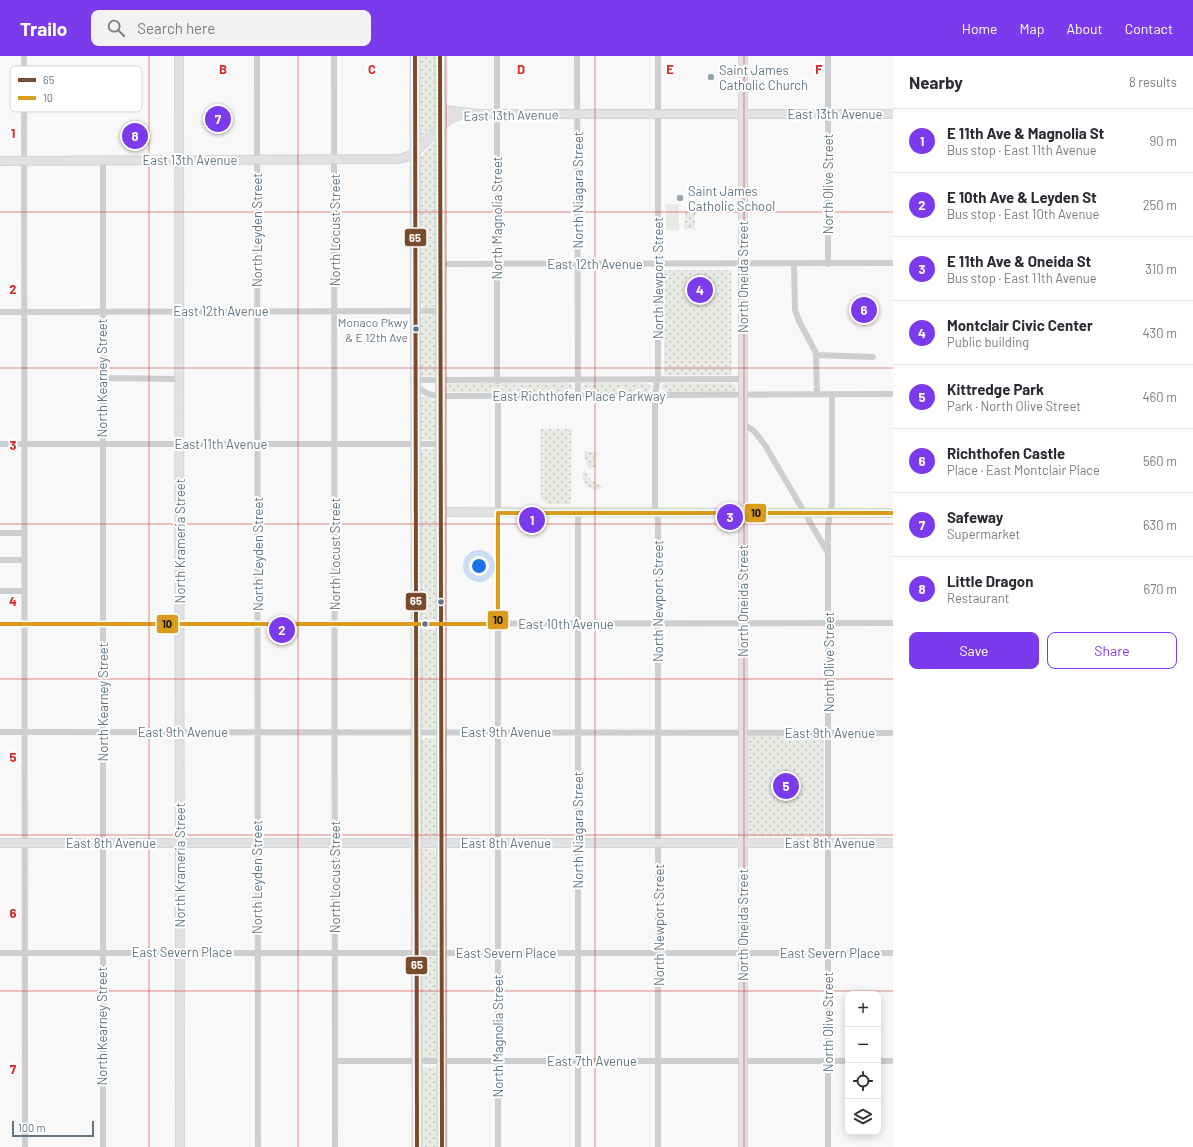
<!DOCTYPE html>
<html lang="en">
<head>
<meta charset="utf-8">
<style>
	body { margin:0; font-family:Barlow,sans-serif; background:#f2f2f3; color:#2b2b33 }
	.controls { position:absolute; right:12px; bottom:12px; display:grid; overflow:hidden; border-radius:8px; box-shadow:0 2px 10px #0003 }
	.controls button { width:36px; height:36px; display:grid; place-items:center; padding:0; border:0; border-bottom:1px solid #e1e1e2; background:#fff; color:#2b2b33; font:20px sans-serif }
	.scale { position:absolute; left:12px; bottom:10px; width:82px; box-sizing:border-box; padding-left:4px; border:2px solid #647682; border-top:0; font-size:11px; line-height:14px; white-space:nowrap; color:#647682; -webkit-text-stroke:3px #fff; paint-order:stroke }
	.you { position:absolute; left:479px; top:510px; width:14px; height:14px; margin:-10px; border:3px solid #fff; border-radius:50%; background:#1a73e8; box-shadow:0 0 0 6px #1a73e833 }
	.badge { display:grid; place-items:center; width:26px; height:26px; border-radius:50%; background:#7c3aed; color:#fff; font-size:13px; font-weight:700 }
	.pin { position:absolute; translate:-50% -50%; border:2px solid #fff; box-shadow:0 1px 4px #0006 }
	.list { margin:0; padding:0; list-style:none }
	h2 { display:flex; justify-content:space-between; align-items:center; height:52px; margin:0; padding:0 16px; font-size:17px }
	h2 small { font-size:13px; font-weight:400; color:#7c7c81 }
	.list li { display:grid; grid-template-columns:26px 1fr auto; gap:12px; align-items:center; box-sizing:border-box; height:64px; padding:0 16px; border-top:1px solid #e1e1e2 }
	.list b { display:block; font-size:15px; white-space:nowrap }
	.list p { margin:0; font-size:13px; white-space:nowrap; color:#7c7c81 }
	.list em { font-size:13px; font-style:normal; color:#7c7c81 }
	.actions { display:flex; gap:8px; padding:12px 16px }
	.actions a { flex:1; padding:9px 0; border:1px solid #7c3aed; border-radius:8px; text-align:center; font-size:14px; color:#7c3aed }
	.actions .main { background:#7c3aed; color:#fff }
	.icon { flex:none; width:22px; height:22px; fill:none; stroke:currentColor; stroke-width:2; stroke-linecap:round; stroke-linejoin:round }
	.map { position:relative; flex:none; width:893px; height:1091px; overflow:hidden }
	header { display:flex; align-items:center; gap:24px; box-sizing:border-box; height:56px; padding:0 20px; background:#7c3aed; color:#fff }
	header strong { font-size:19px }
	nav { display:flex; gap:22px; margin-inline-start:auto; font-size:14px }
	.search { width:280px; height:36px; background:#f2f2f3; display:flex; align-items:center; gap:10px; box-sizing:border-box; padding:0 14px; border-radius:8px; color:#7c7c81; font-size:15px }
	main { display:flex }
	aside { flex:1; background:#fff }
	.map>svg:first-child { display:block }
</style>
</head>
<body>
<header>
<strong>Trailo</strong>
<div class="search"><svg class="icon" aria-label="search" viewBox="0 0 24 24"><circle cx="10" cy="10" r="6"/><path d="M15 15l6 6"/></svg>Search here</div>
<nav><a>Home</a><a>Map</a><a>About</a><a>Contact</a></nav>
</header>
<main>
<div class="map">
<svg width="893" height="1091" viewBox="0 0 893 1091">
	<defs>
		<pattern id="park-dots" width="8" height="8" patternUnits="userSpaceOnUse"><rect width="8" height="8" fill="#e7eae5"/><path d="M2 2h.1M6 6h.1" fill="none" stroke="#bfc2bf" stroke-width="1.8" stroke-linecap="round"/></pattern>
	</defs>
	<rect width="100%" height="100%" fill="#f8f8f8"/>
	<!-- green -->
	<path fill="#e7eae5" d="M666,148H679V174H666Z"/>
	<!-- park -->
	<path fill="url(#park-dots)" d="M420,0H438V69L422,84L420,83Z
		M434,86H436L437,251L424,252L420,246V105L422,99Z
		M687,155H695V173H684L685,158Z
		M664,214H732V319H664Z
		M435,258L437,259L436,320L420,321V265L423,259Z
		M449,327H569L572,328L573,333L569,336H449L446,335L445,332Z
		M587,327H645L649,328L651,331L649,335L646,336H587L582,333V330Z
		M666,327H732L737,330L734,336H667L661,332L662,329Z
		M424,340L437,346V384L435,385L420,383V343Z
		M540,373H572L571,448H547L540,442Z
		M423,393H434L438,394L437,563L423,564L420,561V397Z
		M584,395L598,397L594,403L596,410L589,414L585,404Z
		M584,414L591,424L604,431L595,434L586,430L582,421Z
		M424,573L437,574L438,671C433,674 424,674 420,670L419,576Z
		M747,680H824V781H748Z
		M425,682L437,683L438,780L435,782H421L420,780L421,686Z
		M423,793H433L437,799V891L435,894H424L420,891V796Z
		M424,901H434L437,903L438,1001L423,1003L420,1000L421,903Z
		M423,1011H437L439,1091H420L421,1012Z"/>
	<g fill="none" stroke-linecap="round" stroke-linejoin="round">
		<!-- secondary casing -->
		<g stroke="#d4d5d6" stroke-width="10">
			<path id="secondary" d="M179,0L180,1091
				M743,0V1091
				M0,105L398,103C426,99 436,61 465,58H893
				M441,456L893,457
				M0,787H893"/>
		</g>
		<!-- primary casing -->
		<g stroke="#d4d5d6" stroke-width="11">
			<path id="primary" d="M415,0L417,1091
				M440,0L442,1091
				M440,54L474,58"/>
		</g>
		<!-- street -->
		<path stroke="#cdcecf" stroke-width="6" d="M24,0L25,1091
			M257,0L258,1091
			M334,0L335,1091
			M497,0V325
			M577,0L578,340
			M658,0V319L655,340V451L658,464V1091
			M441,208L893,207
			M794,208L795,254L799,265L816,297L817,338
			M828,208V0
			M0,256L441,255
			M817,299L873,301
			M102,322L180,323
			M416,324L743,323
			M417,331L428,338L437,340L893,338
			M743,368L754,375L765,389L828,497
			M0,388H441
			M578,457V1091
			M0,477H25
			M0,504H25
			M0,535H25
			M0,568L893,567
			M0,676L893,677
			M0,897H893
			M335,1005H848
			M878,1005H893
			M103,1091V105
			M498,1091V340
			M828,1091V470L832,448V338"/>
		<!-- secondary -->
		<use href="#secondary" stroke="#e0e1e2" stroke-width="8"/>
		<!-- primary -->
		<use href="#primary" stroke="#e0e1e2" stroke-width="9"/>
		<!-- bus-1 casing -->
		<g stroke="#fff" stroke-width="7">
			<path id="bus-1" d="M415,0L417,1091
				M440,0L442,1091"/>
		</g>
		<!-- bus-2 casing -->
		<g stroke="#fff" stroke-width="7">
			<path id="bus-2" d="M0,568H498V457H893"/>
		</g>
		<!-- bus-1 -->
		<use href="#bus-1" stroke="#7a4b2a" stroke-width="4"/>
		<!-- bus-2 -->
		<use href="#bus-2" stroke="#da9c1a" stroke-width="4"/>
	</g>
	<!-- grid -->
	<path fill="none" stroke="#d62828" stroke-width="1" stroke-opacity="0.55" d="M149,0V1091M298,0V1091M446,0V1091M595,0V1091M744,0V1091M0,156H893M0,312H893M0,468H893M0,623H893M0,779H893M0,935H893"/>
	<!-- markers -->
	<g fill="#98a4ab" stroke="#fff" stroke-width="1.5">
		<circle cx="711" cy="21" r="4"/>
		<circle cx="680" cy="142" r="4"/>
	</g>
	<g fill="#647682" stroke="#fff" stroke-width="1.5">
		<circle cx="416" cy="273" r="3.5"/>
		<circle cx="441" cy="546" r="3.5"/>
		<circle cx="425" cy="568" r="3.5"/>
	</g>
	<g text-anchor="middle" stroke-width="4" stroke-linejoin="round" paint-order="stroke">
		<!-- bus labels -->
		<g font-size="12" fill="#647682" stroke="#fff" text-anchor="end">
			<text x="408" y="271">Monaco Pkwy<tspan x="408" dy="15">&amp; E 12th Ave</tspan></text>
		</g>
		<!-- poi labels -->
		<g font-size="13" fill="#647682" stroke="#fff" text-anchor="start">
			<text x="719" y="19">Saint James<tspan x="719" dy="15">Catholic Church</tspan></text>
			<text x="688" y="140">Saint James<tspan x="688" dy="15">Catholic School</tspan></text>
		</g>
		<!-- street labels -->
		<g font-size="13" fill="#647682" stroke="#fff">
			<text x="835" y="63">East 13th Avenue</text>
			<text transform="translate(511 59) rotate(-1)" y="5">East 13th Avenue</text>
			<text x="190" y="109">East 13th Avenue</text>
			<text transform="translate(828 128) rotate(-90)" y="5">North Olive Street</text>
			<text transform="translate(578 134) rotate(-90)" y="5">North Niagara Street</text>
			<text transform="translate(497 162) rotate(-90)" y="5">North Magnolia Street</text>
			<text transform="translate(257 174) rotate(-90)" y="5">North Leyden Street</text>
			<text transform="translate(335 174) rotate(-90)" y="5">North Locust Street</text>
			<text x="595" y="213">East 12th Avenue</text>
			<text transform="translate(743 221) rotate(-90)" y="5">North Oneida Street</text>
			<text transform="translate(658 222) rotate(-90)" y="5">North Newport Street</text>
			<text x="221" y="260">East 12th Avenue</text>
			<text transform="translate(102 322) rotate(-90)" y="5">North Kearney Street</text>
			<text x="579" y="345">East Richthofen Place Parkway</text>
			<text x="221" y="393">East 11th Avenue</text>
			<text transform="translate(180 485) rotate(-90)" y="5">North Krameria Street</text>
			<text transform="translate(258 498) rotate(-90)" y="5">North Leyden Street</text>
			<text transform="translate(335 498) rotate(-90)" y="5">North Locust Street</text>
			<text transform="translate(658 545) rotate(-90)" y="5">North Newport Street</text>
			<text transform="translate(743 545) rotate(-90)" y="5">North Oneida Street</text>
			<text x="566" y="573">East 10th Avenue</text>
			<text transform="translate(829 606) rotate(-90)" y="5">North Olive Street</text>
			<text transform="translate(103 646) rotate(-90)" y="5">North Kearney Street</text>
			<text x="183" y="681">East 9th Avenue</text>
			<text x="506" y="681">East 9th Avenue</text>
			<text x="830" y="682">East 9th Avenue</text>
			<text transform="translate(578 774) rotate(-90)" y="5">North Niagara Street</text>
			<text x="111" y="792">East 8th Avenue</text>
			<text x="506" y="792">East 8th Avenue</text>
			<text x="830" y="792">East 8th Avenue</text>
			<text transform="translate(180 809) rotate(-90)" y="5">North Krameria Street</text>
			<text transform="translate(257 821) rotate(-90)" y="5">North Leyden Street</text>
			<text transform="translate(335 821) rotate(-90)" y="5">North Locust Street</text>
			<text transform="translate(659 869) rotate(-90)" y="5">North Newport Street</text>
			<text transform="translate(743 869) rotate(-90)" y="5">North Oneida Street</text>
			<text x="182" y="901">East Severn Place</text>
			<text x="506" y="902">East Severn Place</text>
			<text x="830" y="902">East Severn Place</text>
			<text transform="translate(828 966) rotate(-90)" y="5">North Olive Street</text>
			<text transform="translate(102 970) rotate(-90)" y="5">North Kearney Street</text>
			<text transform="translate(498 980) rotate(-90)" y="5">North Magnolia Street</text>
			<text x="592" y="1010">East 7th Avenue</text>
		</g>
	</g>
	<!-- legend -->
	<rect x="10" y="10" width="132" height="46" rx="6" fill="#fff" stroke="#d0d6da" stroke-width="1"/>
	<rect x="18" y="22" width="18" height="4" fill="#7a4b2a"/>
	<rect x="18" y="40" width="18" height="4" fill="#da9c1a"/>
	<g font-size="11" fill="#647682">
		<text x="43" y="28">65</text>
		<text x="43" y="46">10</text>
	</g>
	<g font-size="13" text-anchor="middle" font-weight="bold" fill="#d62828" stroke="#fff" stroke-width="4" stroke-linejoin="round" paint-order="stroke">
		<text x="223" y="18">B</text>
		<text x="372" y="18">C</text>
		<text x="521" y="18">D</text>
		<text x="670" y="18">E</text>
		<text x="819" y="18">F</text>
		<text x="13" y="82">1</text>
		<text x="13" y="238">2</text>
		<text x="13" y="394">3</text>
		<text x="13" y="550">4</text>
		<text x="13" y="706">5</text>
		<text x="13" y="862">6</text>
		<text x="13" y="1018">7</text>
	</g>
	<g stroke="#fff" stroke-width="1.5">
		<rect x="404" y="172" width="23" height="19" rx="4" fill="#7a4b2a"/>
		<rect x="744" y="447" width="23" height="20" rx="4" fill="#da9c1a"/>
		<rect x="405" y="536" width="22" height="19" rx="4" fill="#7a4b2a"/>
		<rect x="487" y="554" width="22" height="20" rx="4" fill="#da9c1a"/>
		<rect x="156" y="558" width="23" height="20" rx="4" fill="#da9c1a"/>
		<rect x="405" y="900" width="23" height="19" rx="4" fill="#7a4b2a"/>
	</g>
	<g font-size="11" text-anchor="middle" font-weight="bold" fill="#fff">
		<text x="415" y="186">65</text>
		<text x="416" y="549">65</text>
		<text x="417" y="913">65</text>
	</g>
	<g font-size="11" text-anchor="middle" font-weight="bold" fill="#111">
		<text x="756" y="461">10</text>
		<text x="498" y="568">10</text>
		<text x="167" y="572">10</text>
	</g>
</svg>
<div class="controls">
<button>+</button>
<button>−</button>
<button><svg class="icon" aria-label="locate" viewBox="0 0 24 24"><circle cx="12" cy="12" r="6"/><path d="M12 2v4M12 18v4M2 12h4M18 12h4"/></svg></button>
<button><svg class="icon" aria-label="layers" viewBox="0 0 24 24"><path d="M12 4l9 5-9 5-9-5zM3 14l9 5 9-5"/></svg></button>
</div>
<div class="scale">100 m</div>
<div class="you"></div>
<div class="pin badge" style="left:532px;top:464px">1</div>
<div class="pin badge" style="left:282px;top:574px">2</div>
<div class="pin badge" style="left:730px;top:461px">3</div>
<div class="pin badge" style="left:700px;top:234px">4</div>
<div class="pin badge" style="left:786px;top:730px">5</div>
<div class="pin badge" style="left:864px;top:254px">6</div>
<div class="pin badge" style="left:218px;top:63px">7</div>
<div class="pin badge" style="left:135px;top:80px">8</div>
</div>
<aside>
<h2>Nearby<small>8 results</small></h2>
<ul class="list">
<li><span class="badge">1</span><div><b>E 11th Ave &amp; Magnolia St</b><p>Bus stop · East 11th Avenue</p></div><em>90 m</em></li>
<li><span class="badge">2</span><div><b>E 10th Ave &amp; Leyden St</b><p>Bus stop · East 10th Avenue</p></div><em>250 m</em></li>
<li><span class="badge">3</span><div><b>E 11th Ave &amp; Oneida St</b><p>Bus stop · East 11th Avenue</p></div><em>310 m</em></li>
<li><span class="badge">4</span><div><b>Montclair Civic Center</b><p>Public building</p></div><em>430 m</em></li>
<li><span class="badge">5</span><div><b>Kittredge Park</b><p>Park · North Olive Street</p></div><em>460 m</em></li>
<li><span class="badge">6</span><div><b>Richthofen Castle</b><p>Place · East Montclair Place</p></div><em>560 m</em></li>
<li><span class="badge">7</span><div><b>Safeway</b><p>Supermarket</p></div><em>630 m</em></li>
<li><span class="badge">8</span><div><b>Little Dragon</b><p>Restaurant</p></div><em>670 m</em></li>
</ul>
<div class="actions"><a class="main">Save</a><a>Share</a></div>
</aside>
</main>
</body>
</html>
